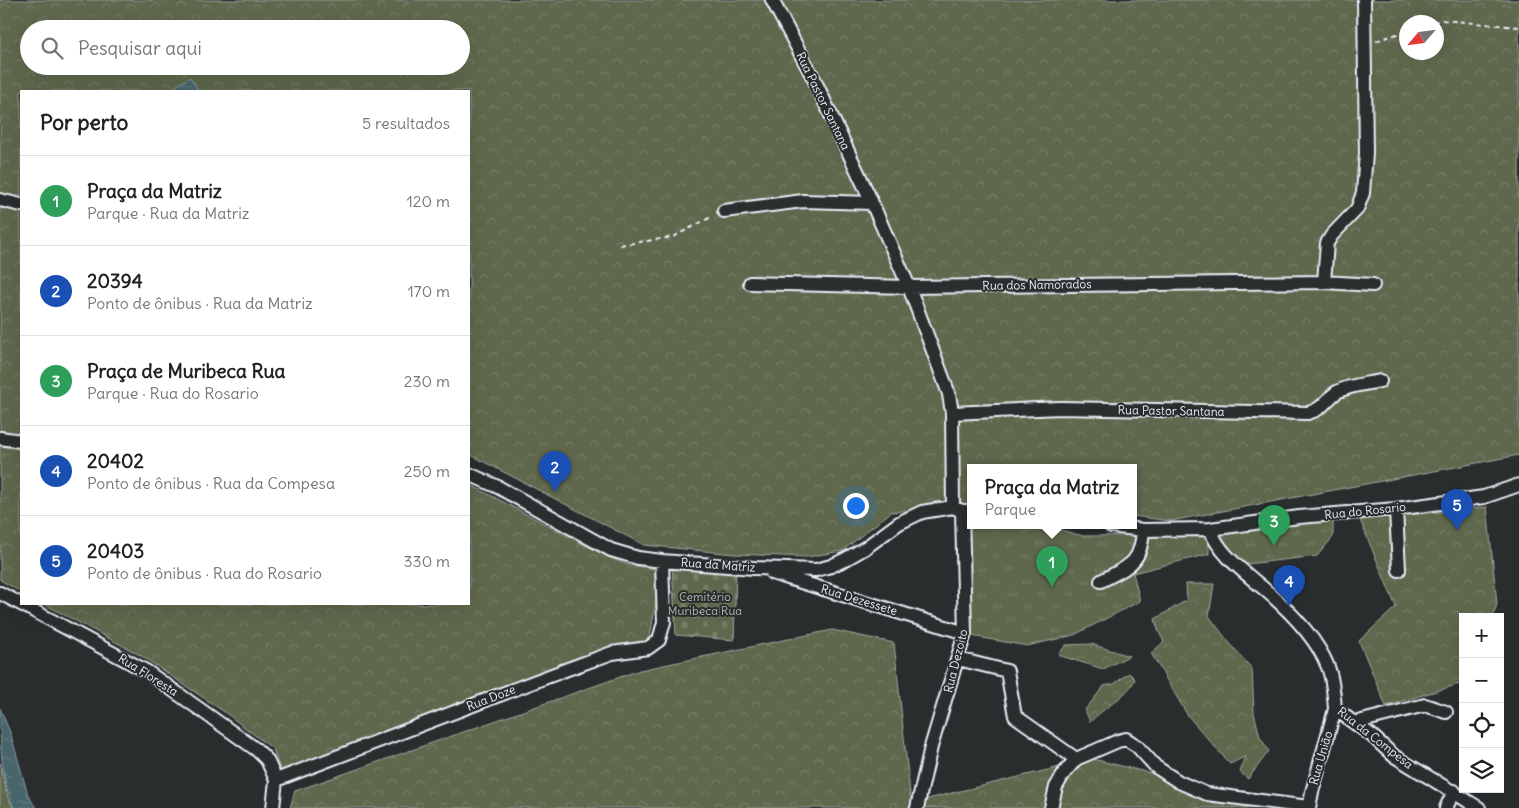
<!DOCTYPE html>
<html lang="pt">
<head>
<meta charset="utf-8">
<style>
	body { margin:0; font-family:Delius,sans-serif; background:#f2f2f2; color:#202124 }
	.controls { position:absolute; right:15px; bottom:15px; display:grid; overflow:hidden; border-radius:0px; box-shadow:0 5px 20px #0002 }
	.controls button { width:45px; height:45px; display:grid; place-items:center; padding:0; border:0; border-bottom:1px solid #e0e0e0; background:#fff; color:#202124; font:25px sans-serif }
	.compass { position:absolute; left:1399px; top:15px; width:45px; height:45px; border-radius:50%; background:#fff; box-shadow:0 5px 20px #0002; rotate:242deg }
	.you { position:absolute; left:855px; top:505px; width:18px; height:18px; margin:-12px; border:4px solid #fff; border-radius:50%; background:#1a73e8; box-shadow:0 0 0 8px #1a73e833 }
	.badge { display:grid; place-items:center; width:32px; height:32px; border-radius:50%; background:#847042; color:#fff; font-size:16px; font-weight:700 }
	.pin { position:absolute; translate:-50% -41px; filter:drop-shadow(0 1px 2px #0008) }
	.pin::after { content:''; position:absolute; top:26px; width:18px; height:15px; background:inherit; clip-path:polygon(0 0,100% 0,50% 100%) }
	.popup { position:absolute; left:967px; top:464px; width:170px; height:65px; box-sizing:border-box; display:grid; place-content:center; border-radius:0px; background:#fff; filter:drop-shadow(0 1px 4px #0005); font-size:16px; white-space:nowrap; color:#757577 }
	.popup b { font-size:19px; color:#202124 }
	.popup::after { content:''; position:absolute; left:50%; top:100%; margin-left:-10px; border:10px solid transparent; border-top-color:#fff }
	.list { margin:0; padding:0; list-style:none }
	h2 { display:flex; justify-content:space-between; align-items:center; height:65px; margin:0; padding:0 20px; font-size:21px }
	h2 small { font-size:16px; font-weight:400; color:#757577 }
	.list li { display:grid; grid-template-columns:32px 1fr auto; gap:15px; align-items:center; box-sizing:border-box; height:90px; padding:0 20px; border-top:1px solid #e0e0e0 }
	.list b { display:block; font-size:19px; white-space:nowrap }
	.list p { margin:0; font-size:16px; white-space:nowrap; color:#757577 }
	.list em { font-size:16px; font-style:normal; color:#757577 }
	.icon { flex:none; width:28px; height:28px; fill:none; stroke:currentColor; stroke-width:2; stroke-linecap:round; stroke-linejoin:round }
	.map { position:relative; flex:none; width:1519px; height:808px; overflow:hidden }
	.search { position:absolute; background:#fff; box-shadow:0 5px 20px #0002; left:20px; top:20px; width:450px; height:55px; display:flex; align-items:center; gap:12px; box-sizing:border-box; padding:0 18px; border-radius:28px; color:#757577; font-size:19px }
	.panel { position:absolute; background:#fff; box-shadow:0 5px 20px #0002; left:20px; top:90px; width:450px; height:515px; border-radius:0px }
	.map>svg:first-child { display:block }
</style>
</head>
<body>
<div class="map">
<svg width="1519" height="808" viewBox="0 0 1519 808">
	<defs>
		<pattern id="forest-crowns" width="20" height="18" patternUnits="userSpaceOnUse" patternTransform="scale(1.25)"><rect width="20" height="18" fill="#5e674d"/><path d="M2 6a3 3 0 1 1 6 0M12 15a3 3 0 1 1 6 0" fill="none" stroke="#757d67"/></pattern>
		<pattern id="cemetery-stones" width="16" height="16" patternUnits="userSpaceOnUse" patternTransform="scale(1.25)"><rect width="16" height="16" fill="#5e674d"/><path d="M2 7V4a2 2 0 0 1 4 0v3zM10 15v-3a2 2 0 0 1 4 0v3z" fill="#757d67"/></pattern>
		<pattern id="park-tufts" width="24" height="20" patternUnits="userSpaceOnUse" patternTransform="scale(1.25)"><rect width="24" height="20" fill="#5e674d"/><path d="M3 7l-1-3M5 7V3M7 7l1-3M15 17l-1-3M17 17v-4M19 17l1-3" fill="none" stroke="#757d67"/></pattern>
		<pattern id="water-ripples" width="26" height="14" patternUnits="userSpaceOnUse" patternTransform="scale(1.25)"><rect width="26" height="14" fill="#48656c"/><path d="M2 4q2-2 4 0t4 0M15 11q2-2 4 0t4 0" fill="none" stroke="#627c82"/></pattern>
	</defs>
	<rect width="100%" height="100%" fill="#2a2d2e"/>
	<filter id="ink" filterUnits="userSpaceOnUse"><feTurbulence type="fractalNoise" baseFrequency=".02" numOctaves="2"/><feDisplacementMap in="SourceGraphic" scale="10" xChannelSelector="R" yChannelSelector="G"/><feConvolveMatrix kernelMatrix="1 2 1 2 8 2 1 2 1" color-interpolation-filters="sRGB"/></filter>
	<g filter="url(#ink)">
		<!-- forest -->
		<path fill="url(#forest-crowns)" stroke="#a3aca2" fill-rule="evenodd" d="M0,0H1519V455L1170,521L1133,516V468H971V505L891,512L842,551L807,557L734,554L644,545L469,454V91H21V439L0,436ZM1406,22H1436V52H1406ZM29,29H461V66H29Z
			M0,446L21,449V592L0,580Z
			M469,484L606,556L625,564L655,569L656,602L648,648L609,647L281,772L273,749L223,711L140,655L44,604H469Z
			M1487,507L1497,604L1493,617H1463V683L1386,706L1359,641L1396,607L1360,520Z
			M1186,584H1214L1209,616L1227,640L1252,669L1254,713L1260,737L1269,751L1248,779L1240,772L1246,756L1230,764L1188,716L1151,653L1164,642L1158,630L1155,619L1187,600Z
			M832,630L894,643L911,803L1093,759L1292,808H290L295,791L640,670Z
			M1091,644L1129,656L1103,669L1058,655L1066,645Z
			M1129,673L1135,679C1128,696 1103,708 1090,722L1085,710L1104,686L1114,684Z
			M0,763L8,798L14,808H0Z"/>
		<!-- cemetery -->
		<path fill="url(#cemetery-stones)" stroke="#a3aca2" d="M672,565L736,572L734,640L676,635Z"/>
		<!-- park -->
		<path fill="url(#park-tufts)" stroke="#a3aca2" d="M971,518V526H1046L1083,536L1203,535L1209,542V554L1133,573L1140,601L1074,635L1027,646L966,635L968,519Z
			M1317,520H1333V537L1317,556L1238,565L1213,533Z"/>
		<!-- water -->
		<path fill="url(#water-ripples)" stroke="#889da4" d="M190,77L198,91H175L173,88Z
			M0,708L11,735L28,795L36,808H14C0,777 0,741 0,708Z"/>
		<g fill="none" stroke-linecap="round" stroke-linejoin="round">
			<!-- minor casing -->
			<g stroke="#e8f1f8" stroke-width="16">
				<path id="minor" d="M772,0L814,79L868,194L909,287L949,394L952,413L953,507
					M0,200L21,205
					M724,211L803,201L872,203
					M1324,282L1327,243L1332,235L1357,209L1363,193L1366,153L1364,0
					M750,283L909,287L1324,282L1373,285
					M952,413L1060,408L1308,413C1324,409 1325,400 1337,392C1349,385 1367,384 1380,381
					M0,438L21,441
					M469,474L498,487L611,550L638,558L662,561L754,568L816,570L831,566L844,560L865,548L899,523L922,512L953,507L962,511H971
					M1396,509L1399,570
					M1111,526L1143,530L1210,529L1299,517L1396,509L1484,497L1519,485
					M1210,529C1219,554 1243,571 1263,588C1288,609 1316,636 1328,667C1333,680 1334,695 1335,709L1371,735L1394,756L1479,808
					M772,573L965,633
					M1101,581C1129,566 1141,564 1143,530
					M0,593L66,628L146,671L257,750L267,760L276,780
					M958,659L1007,671L1015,716L1076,759
					M1354,723L1425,705L1446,712
					M273,808L276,780L565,670L612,653L648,648L659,640L664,622L662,561
					M917,808L931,747L965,633L962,511
					M1051,808L1056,787L1064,773L1076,759L1118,741L1126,739L1137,746L1156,767L1179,782L1207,794L1309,807
					M1309,808L1312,792L1335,709
					M1446,808L1454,791"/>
			</g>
			<!-- path -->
			<path stroke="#e8f1f8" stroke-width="2" stroke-dasharray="5 4" stroke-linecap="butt" d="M1433,22L1442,20L1519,27
				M1376,41L1406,31
				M620,245L673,237L713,216"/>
			<!-- minor -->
			<use href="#minor" stroke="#2a2d2e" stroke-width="12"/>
		</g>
	</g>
	<g text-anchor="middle" stroke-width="4" stroke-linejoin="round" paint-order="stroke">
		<!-- street labels -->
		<g font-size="12" fill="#e8f1f8" stroke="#2a2d2e">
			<text transform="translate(823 101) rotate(64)" y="4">Rua Pastor Santana</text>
			<text transform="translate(1037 285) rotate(-1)" y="4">Rua dos Namorados</text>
			<text transform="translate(1171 411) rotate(1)" y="4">Rua Pastor Santana</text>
			<text transform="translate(1365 511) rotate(-6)" y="4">Rua do Rosario</text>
			<text transform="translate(718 565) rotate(4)" y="4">Rua da Matriz</text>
			<text transform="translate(859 600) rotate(17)" y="4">Rua Dezessete</text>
			<text transform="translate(956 661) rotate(-76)" y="4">Rua Dezoito</text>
			<text transform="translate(148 675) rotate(32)" y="4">Rua Floresta</text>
			<text transform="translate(491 698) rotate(-21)" y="4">Rua Doze</text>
			<text transform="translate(1375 738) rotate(38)" y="4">Rua da Compesa</text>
			<text transform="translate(1321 758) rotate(-74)" y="4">Rua União</text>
		</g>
		<!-- park labels -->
		<g font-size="12" fill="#b1bab4" stroke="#2a2d2e">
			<text x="705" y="601">Cemitério<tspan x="705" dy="14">Muribeca Rua</tspan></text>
		</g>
	</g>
</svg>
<div class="controls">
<button>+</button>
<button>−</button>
<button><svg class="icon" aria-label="locate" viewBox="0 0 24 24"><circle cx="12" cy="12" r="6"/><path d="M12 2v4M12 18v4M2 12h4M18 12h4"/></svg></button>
<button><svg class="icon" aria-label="layers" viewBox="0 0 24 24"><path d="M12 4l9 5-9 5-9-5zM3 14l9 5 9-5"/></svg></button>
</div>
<svg class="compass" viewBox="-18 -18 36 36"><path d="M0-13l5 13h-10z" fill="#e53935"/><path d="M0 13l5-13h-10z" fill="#757577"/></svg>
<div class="you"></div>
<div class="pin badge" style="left:1052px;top:587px;background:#2e9e5b">1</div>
<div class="popup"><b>Praça da Matriz</b>Parque</div>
<div class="pin badge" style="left:555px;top:492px;background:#1a4fb4">2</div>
<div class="pin badge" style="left:1274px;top:546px;background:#2e9e5b">3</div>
<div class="pin badge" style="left:1289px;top:606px;background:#1a4fb4">4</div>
<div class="pin badge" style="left:1457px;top:530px;background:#1a4fb4">5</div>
<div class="search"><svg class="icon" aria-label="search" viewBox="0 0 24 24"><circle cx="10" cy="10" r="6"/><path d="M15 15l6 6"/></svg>Pesquisar aqui</div>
<section class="panel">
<h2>Por perto<small>5 resultados</small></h2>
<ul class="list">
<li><span class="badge" style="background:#2e9e5b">1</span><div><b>Praça da Matriz</b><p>Parque · Rua da Matriz</p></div><em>120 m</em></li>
<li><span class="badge" style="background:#1a4fb4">2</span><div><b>20394</b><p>Ponto de ônibus · Rua da Matriz</p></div><em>170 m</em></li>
<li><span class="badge" style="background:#2e9e5b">3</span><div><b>Praça de Muribeca Rua</b><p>Parque · Rua do Rosario</p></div><em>230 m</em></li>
<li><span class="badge" style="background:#1a4fb4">4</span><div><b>20402</b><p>Ponto de ônibus · Rua da Compesa</p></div><em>250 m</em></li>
<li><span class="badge" style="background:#1a4fb4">5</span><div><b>20403</b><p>Ponto de ônibus · Rua do Rosario</p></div><em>330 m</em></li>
</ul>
</section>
</div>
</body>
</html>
